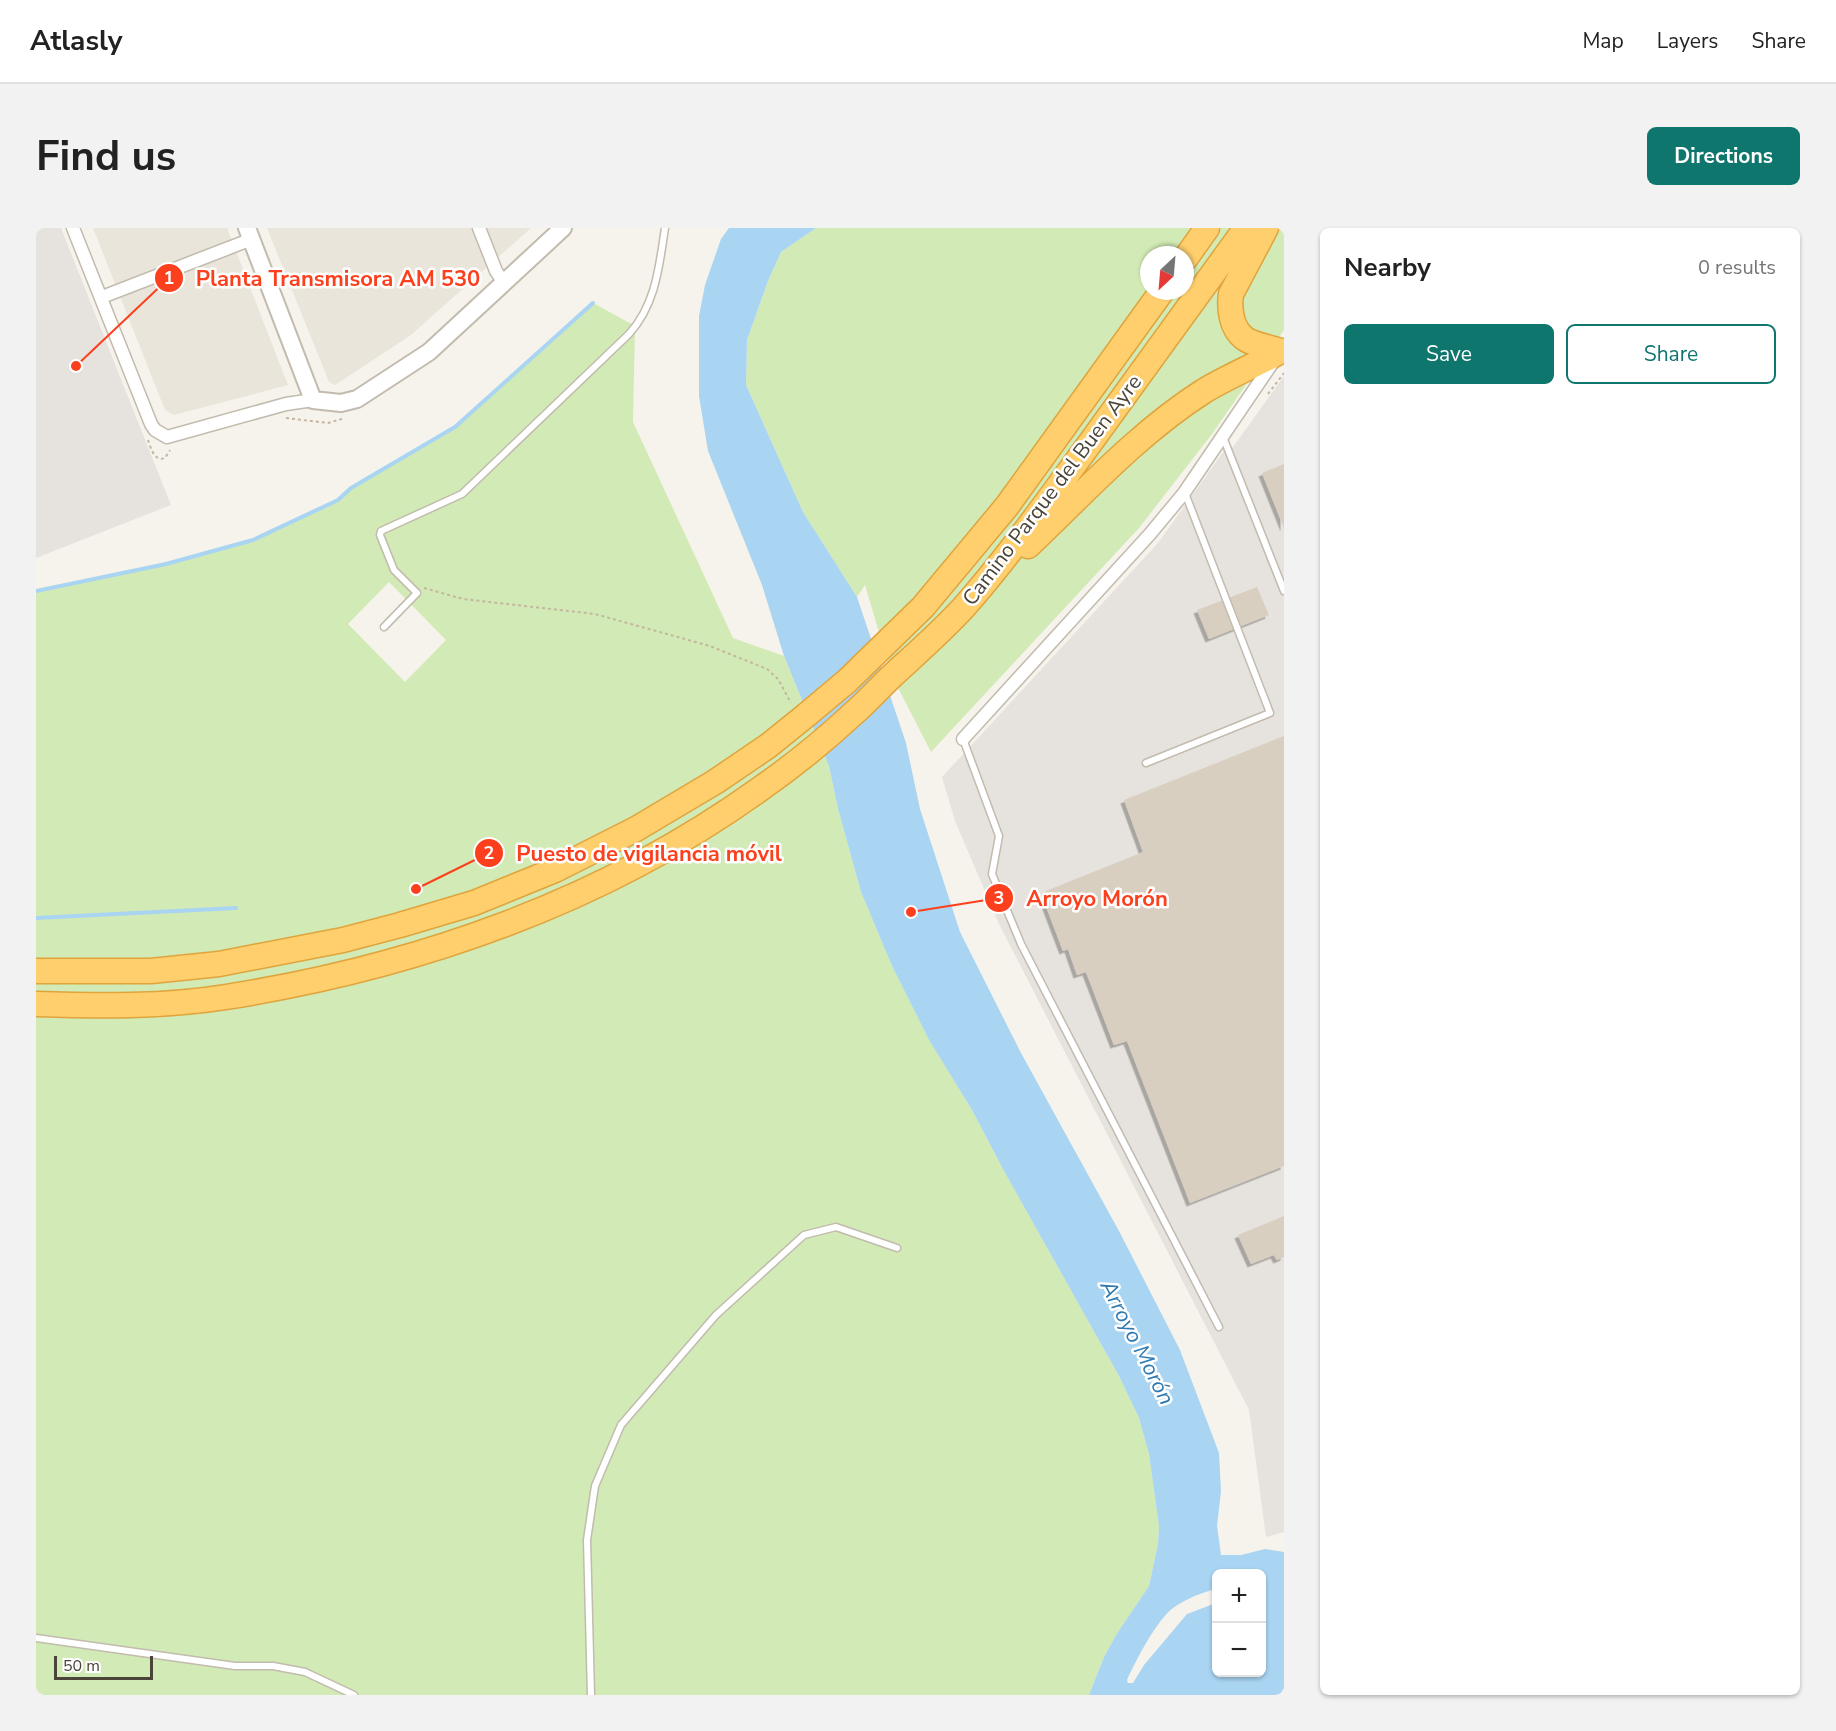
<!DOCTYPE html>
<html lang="en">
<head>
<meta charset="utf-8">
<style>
	body { margin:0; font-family:"Nunito Sans",sans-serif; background:#f2f2f2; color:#222 }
	.controls { position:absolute; right:18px; bottom:18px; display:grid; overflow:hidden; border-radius:9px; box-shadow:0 2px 4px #0004 }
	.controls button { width:54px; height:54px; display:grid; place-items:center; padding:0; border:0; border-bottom:2px solid #e0e0e0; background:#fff; color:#222; font:30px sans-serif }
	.compass { position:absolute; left:1104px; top:18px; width:54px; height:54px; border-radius:50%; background:#fff; box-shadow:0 2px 4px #0004; rotate:206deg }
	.scale { position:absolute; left:18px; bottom:15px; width:99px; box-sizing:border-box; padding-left:6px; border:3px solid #4b4439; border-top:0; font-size:16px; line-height:21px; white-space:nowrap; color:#4b4439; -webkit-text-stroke:4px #fff; paint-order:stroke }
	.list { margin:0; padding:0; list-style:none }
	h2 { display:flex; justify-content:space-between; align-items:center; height:78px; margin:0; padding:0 24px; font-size:26px }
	h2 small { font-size:20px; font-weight:400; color:#767676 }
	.actions { display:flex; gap:12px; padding:18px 24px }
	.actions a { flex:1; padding:14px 0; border:2px solid #0f766e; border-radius:9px; text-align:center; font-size:21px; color:#0f766e }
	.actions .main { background:#0f766e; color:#fff }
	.map { position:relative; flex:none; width:1248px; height:1467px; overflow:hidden; border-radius:9px }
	header { display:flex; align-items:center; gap:36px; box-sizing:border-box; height:84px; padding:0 30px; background:#fff; border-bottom:2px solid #e0e0e0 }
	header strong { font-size:28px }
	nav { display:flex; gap:33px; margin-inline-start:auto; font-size:21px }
	.intro { display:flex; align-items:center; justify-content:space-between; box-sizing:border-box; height:144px; padding:0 36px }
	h1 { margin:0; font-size:42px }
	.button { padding:15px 27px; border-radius:9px; background:#0f766e; color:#fff; font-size:21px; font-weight:700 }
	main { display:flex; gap:36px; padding:0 36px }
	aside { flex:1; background:#fff; border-radius:9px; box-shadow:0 2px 4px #0004 }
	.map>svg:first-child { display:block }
</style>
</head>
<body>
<header>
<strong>Atlasly</strong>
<nav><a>Map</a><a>Layers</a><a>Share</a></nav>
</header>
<div class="intro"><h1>Find us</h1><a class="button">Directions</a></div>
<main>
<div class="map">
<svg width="1248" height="1467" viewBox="0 0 1248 1467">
	<defs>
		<filter id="shadow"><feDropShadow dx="-3.5" dy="3.5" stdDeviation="0" flood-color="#0004"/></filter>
	</defs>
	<rect width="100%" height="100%" fill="#f6f3ec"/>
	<!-- residential -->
	<path fill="#eae5da" d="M57,0H191L252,157L138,187L129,182Z
		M231,0H495L375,107L299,157L293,154Z"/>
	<!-- industrial -->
	<path fill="#e6e2dd" d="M0,0H25L135,277L0,330Z
		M1248,148V1304L1230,1309L1213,1182L963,696L919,593L906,549L1122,315L1190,220L1197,219Z"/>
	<!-- green -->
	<path fill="#d2eab5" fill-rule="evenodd" d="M780,0H1248V102L1176,206L1103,300L895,524L856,448L829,357L821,369L767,284L710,157L711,112L732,53L745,24ZM1113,27H1149V63H1113Z
		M557,75L599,98L597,194L697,410L748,428L793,538L802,581L825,664L856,738L893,812L936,882L968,943L1083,1148L1103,1190L1113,1226L1123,1298L1122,1316L1113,1358L1080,1407L1068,1429L1053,1467H0V363L130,336L217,312L302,272L315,260L419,199ZM353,354L410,412L369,454L312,396Z"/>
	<!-- water -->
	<path fill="#a9d4f2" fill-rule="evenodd" d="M693,0H780L745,24L732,53L711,112L710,157L767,284L821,369L870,515L884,581L924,704L985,825L1083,1003L1144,1122L1183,1225L1185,1263L1181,1298L1185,1327H1205L1229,1321L1248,1324V1467H1053L1068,1429L1080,1407L1113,1358L1122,1316L1123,1298L1113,1226L1103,1190L1083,1148L968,943L936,882L893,812L856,738L825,664L802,581L793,538L748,428L726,357L672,223L663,168V88L669,57L685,11ZM1180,1346H1226V1444H1180V1375L1151,1386L1108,1437L1097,1455H1092L1091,1452C1100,1432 1121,1392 1137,1380C1151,1370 1165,1365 1180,1361Z"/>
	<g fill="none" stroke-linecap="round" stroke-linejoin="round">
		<!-- stream -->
		<path stroke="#a9d4f2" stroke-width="4" d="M0,363L130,336L217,312L302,272L315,260L419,199L557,75
			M0,690L200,680"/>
	</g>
	<!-- building -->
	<path fill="#d8cfc1" filter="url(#shadow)" d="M1248,236V300L1226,245Z
		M1221,359L1233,387L1173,411L1161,382Z
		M1248,508V938L1154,975L1091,813L1078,817L1050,744L1041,747L1032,721L1027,723L1005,665L1107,624L1088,572Z
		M1248,988V1029L1241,1032L1238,1027L1215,1036L1202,1007Z"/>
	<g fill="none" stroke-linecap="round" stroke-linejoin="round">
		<!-- service casing -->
		<g stroke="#c2bbae" stroke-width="9">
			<path id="service" d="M1187,209L1248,363
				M348,399L381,365L358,342L344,307L345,303L426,266L593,106C620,76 623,39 629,0
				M927,511L963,608L956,646L985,716L1183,1099
				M1110,535L1234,485L1149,265
				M0,1410L199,1438H237L269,1444L318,1467
				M555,1467L551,1312L559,1258L585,1197L680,1087L768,1007L800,999L861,1020"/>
		</g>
		<!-- minor casing -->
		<g stroke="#c2bbae" stroke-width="15">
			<path id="minor" d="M37,0L115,196L119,202L131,209L250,176L277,172
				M443,0L460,43L468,55
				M66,69L216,11
				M927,511L1114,306L1148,265L1239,131"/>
		</g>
		<!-- tertiary casing -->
		<g stroke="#c2bbae" stroke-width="20">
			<path id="tertiary" d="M211,0L277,172L305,175L321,171L393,124L527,0"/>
		</g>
		<!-- motorway casing -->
		<g stroke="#e0a43c" stroke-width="27">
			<path id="motorway" d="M1230,0L1195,66C1193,80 1195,100 1208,110C1215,116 1236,120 1245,123
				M1149,31L1171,0
				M992,318C1048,265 1102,205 1168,163C1193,148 1220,137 1245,123
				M0,743H115L183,736L307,712L364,697L438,675L519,642L600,601L679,554L732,518L768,489L811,453L887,379L971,278L1126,63
				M0,776C63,778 127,779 190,769C380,739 567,674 724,561C757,538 789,512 819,484C832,473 844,459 857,447C881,425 906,403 928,379C972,329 1010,275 1049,222C1102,148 1156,74 1210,0"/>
		</g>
		<!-- path -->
		<path stroke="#c4b79f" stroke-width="2" stroke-dasharray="3 3" stroke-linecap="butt" d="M1232,166L1248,145
			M250,190L292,195L309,190
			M112,212C115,220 118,234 129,230L134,222
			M388,360L427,371L559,386L674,418L731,441L742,451L755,475"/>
		<!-- service -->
		<use href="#service" stroke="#fff" stroke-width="6"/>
		<!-- minor -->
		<use href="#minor" stroke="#fff" stroke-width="12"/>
		<!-- tertiary -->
		<use href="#tertiary" stroke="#fff" stroke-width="16"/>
		<!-- motorway -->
		<use href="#motorway" stroke="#ffcf6e" stroke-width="24"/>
	</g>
	<g text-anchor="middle" stroke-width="5" stroke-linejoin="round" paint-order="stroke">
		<!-- street labels -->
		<g font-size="21" fill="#4b4439" stroke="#fff">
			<text transform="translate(1016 262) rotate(-53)" y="7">Camino Parque del Buen Ayre</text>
		</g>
		<!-- water labels -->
		<g font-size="22" font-style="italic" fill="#2e7ab2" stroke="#fff">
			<text transform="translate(1102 1114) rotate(63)" y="8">Arroyo Morón</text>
		</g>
	</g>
	<!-- callouts -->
	<path fill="none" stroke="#fc3f1d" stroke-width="2" d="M40 138L133 50M380 661L453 625M875 684L963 670"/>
	<g fill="#fc3f1d" stroke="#fff" stroke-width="2">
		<circle cx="40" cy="138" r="6"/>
		<circle cx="380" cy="661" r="6"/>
		<circle cx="875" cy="684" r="6"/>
		<circle cx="133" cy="50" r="15"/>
		<circle cx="453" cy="625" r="15"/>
		<circle cx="963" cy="670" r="15"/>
	</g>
	<g font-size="18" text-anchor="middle" font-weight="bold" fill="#fff">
		<text x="133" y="56">1</text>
		<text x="453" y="631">2</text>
		<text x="963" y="676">3</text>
	</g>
	<g font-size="22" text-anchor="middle" font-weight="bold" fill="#fc3f1d" stroke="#fff" stroke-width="5" stroke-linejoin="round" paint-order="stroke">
		<text x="302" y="58">Planta Transmisora AM 530</text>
		<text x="613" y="633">Puesto de vigilancia móvil</text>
		<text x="1061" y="678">Arroyo Morón</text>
	</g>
</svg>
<div class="controls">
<button>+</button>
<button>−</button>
</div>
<svg class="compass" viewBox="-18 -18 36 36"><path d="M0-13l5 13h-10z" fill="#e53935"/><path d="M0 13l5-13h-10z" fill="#767676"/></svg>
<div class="scale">50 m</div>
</div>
<aside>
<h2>Nearby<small>0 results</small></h2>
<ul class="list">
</ul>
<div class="actions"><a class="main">Save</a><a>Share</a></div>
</aside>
</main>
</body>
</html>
